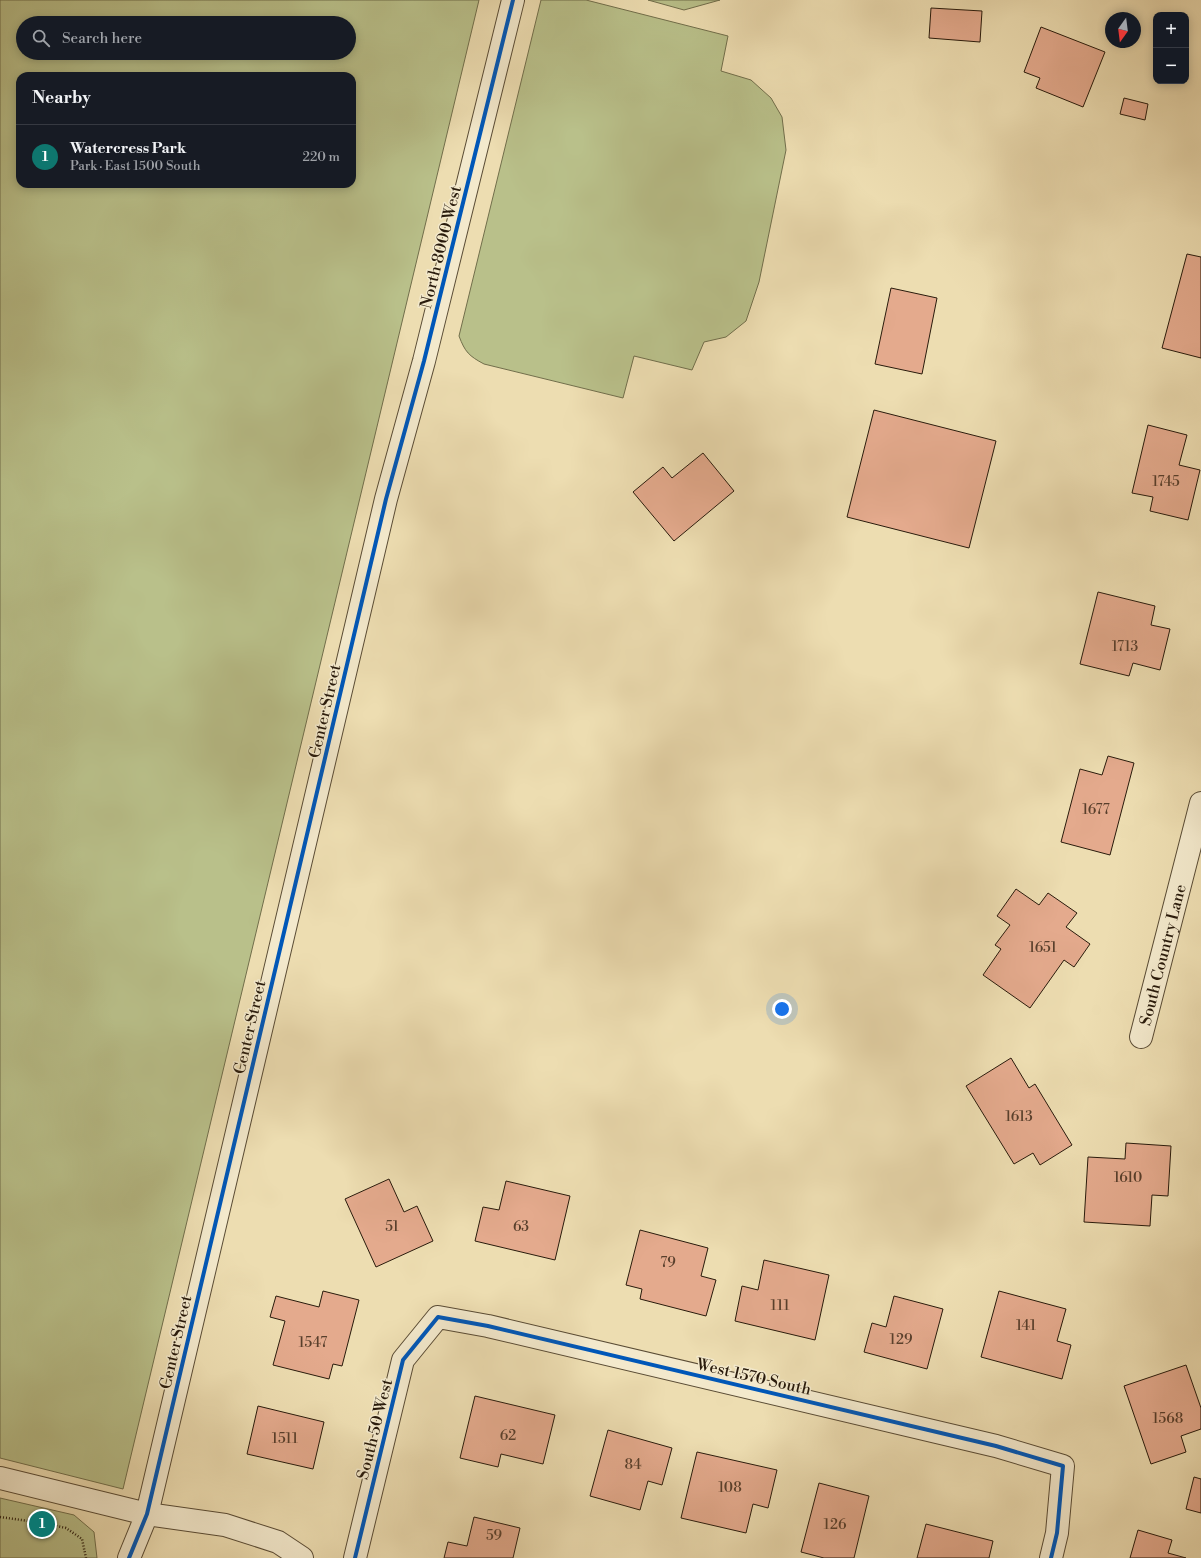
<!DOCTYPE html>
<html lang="en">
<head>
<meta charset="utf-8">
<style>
	body { margin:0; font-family:"Libre Bodoni",serif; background:#242831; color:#f1f3f6 }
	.controls { position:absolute; right:12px; top:12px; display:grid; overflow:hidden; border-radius:8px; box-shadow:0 2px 10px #0003 }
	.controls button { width:36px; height:36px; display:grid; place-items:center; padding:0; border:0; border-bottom:1px solid #363941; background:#171b24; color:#f1f3f6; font:20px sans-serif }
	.compass { position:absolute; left:1105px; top:12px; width:36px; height:36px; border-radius:50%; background:#171b24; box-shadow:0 2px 10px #0003; rotate:194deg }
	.you { position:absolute; left:782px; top:1009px; width:14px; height:14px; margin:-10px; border:3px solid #fff; border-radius:50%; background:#1a73e8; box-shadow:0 0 0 6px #1a73e833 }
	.badge { display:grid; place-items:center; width:26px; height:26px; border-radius:50%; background:#0f766e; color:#fff; font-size:13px; font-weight:700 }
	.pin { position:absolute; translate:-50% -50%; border:2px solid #fff; box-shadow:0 1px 4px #0006 }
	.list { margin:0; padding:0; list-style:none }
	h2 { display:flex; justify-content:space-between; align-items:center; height:52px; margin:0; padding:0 16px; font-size:17px }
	h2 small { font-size:13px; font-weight:400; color:#9ea1a6 }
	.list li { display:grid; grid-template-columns:26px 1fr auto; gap:12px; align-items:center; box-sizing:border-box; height:64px; padding:0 16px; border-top:1px solid #363941 }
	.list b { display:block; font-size:15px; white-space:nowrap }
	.list p { margin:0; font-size:13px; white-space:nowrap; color:#9ea1a6 }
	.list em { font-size:13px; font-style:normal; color:#9ea1a6 }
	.icon { flex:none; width:22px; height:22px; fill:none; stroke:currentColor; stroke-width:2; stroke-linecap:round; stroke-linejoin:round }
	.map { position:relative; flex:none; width:1201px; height:1558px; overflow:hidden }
	.search { position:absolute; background:#171b24; box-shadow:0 2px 10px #0003; left:16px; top:16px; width:340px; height:44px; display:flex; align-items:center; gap:10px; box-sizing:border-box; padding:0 14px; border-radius:22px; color:#9ea1a6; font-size:15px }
	.panel { position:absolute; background:#171b24; box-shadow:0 2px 10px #0003; left:16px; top:72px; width:340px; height:116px; border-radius:12px }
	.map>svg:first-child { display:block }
</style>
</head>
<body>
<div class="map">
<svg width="1201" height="1558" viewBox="0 0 1201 1558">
	<rect width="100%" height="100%" fill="#edddb1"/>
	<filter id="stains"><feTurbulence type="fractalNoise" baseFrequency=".005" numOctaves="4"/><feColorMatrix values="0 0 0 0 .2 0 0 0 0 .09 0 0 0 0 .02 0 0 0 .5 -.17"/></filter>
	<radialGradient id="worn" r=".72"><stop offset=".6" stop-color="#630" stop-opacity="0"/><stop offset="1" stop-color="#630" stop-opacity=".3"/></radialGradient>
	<!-- green -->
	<path fill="#b9c08a" stroke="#716e4b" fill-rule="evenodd" d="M0,0H479L123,1489L0,1458ZM23,23H349V53H23ZM20,76H352V184H20Z
		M541,0H586L728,36L721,71L751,80L771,98L782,117L786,150L759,282L746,321L726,337L704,342L692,370L634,356L623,398L484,364C469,356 465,352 459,336Z
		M648,0H720L684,10Z
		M0,1498L74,1515L94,1532L97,1558H0Z"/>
	<!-- building -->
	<path fill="#e4aa8d" stroke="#291b0c" d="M931,8L982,11L980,42L929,38Z
		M1041,27L1105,52L1083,107L1036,88L1040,78L1024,72Z
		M1124,98L1148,104L1145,120L1120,114Z
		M1187,254L1201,257V358L1162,348Z
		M891,288L937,298L922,374L875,364Z
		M874,410L996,441L969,548L847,517Z
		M1148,425L1187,435L1179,465L1200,470L1188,520L1150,511L1153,497L1132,493Z
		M703,453L734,491L674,541L633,492L663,467L672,478Z
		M1098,592L1155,606L1151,625L1170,629L1160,670L1133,663L1129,676L1080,664Z
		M1108,756L1134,763L1110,855L1061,842L1080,769L1102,775Z
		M1016,889L1039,905L1048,893L1077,913L1066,927L1090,944L1074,967L1064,960L1030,1008L983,975L1001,949L995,945L1010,925L997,916Z
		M1011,1058L1029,1088L1035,1084L1072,1145L1040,1165L1033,1153L1014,1164L966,1086Z
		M1126,1143L1171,1146L1168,1196L1152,1195L1150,1226L1084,1222L1088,1157L1125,1159Z
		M389,1179L404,1212L417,1206L433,1241L376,1267L345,1199Z
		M506,1181L570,1196L555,1260L475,1241L483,1207L499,1210Z
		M640,1230L708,1248L701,1276L716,1280L706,1316L640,1299L642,1289L626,1285Z
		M764,1260L829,1275L815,1340L735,1321L742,1286L758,1290Z
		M323,1291L359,1300L342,1366L333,1364L329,1379L273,1365L285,1321L270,1317L276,1296L319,1307Z
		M999,1291L1066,1309L1057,1341L1071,1345L1062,1379L981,1357Z
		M894,1296L943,1309L927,1369L864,1352L872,1323L886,1327Z
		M1186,1365L1201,1408V1429L1181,1436L1186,1452L1151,1464L1124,1386Z
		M475,1396L555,1415L543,1464L501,1454L498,1467L460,1458Z
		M258,1406L324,1422L313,1469L247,1454Z
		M608,1430L672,1448L662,1485L648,1481L640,1510L590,1496Z
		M697,1452L777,1470L768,1508L753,1504L746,1533L681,1518Z
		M1194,1477L1201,1479V1513L1186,1509Z
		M819,1483L869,1496L854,1558H824L801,1552Z
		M474,1517L520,1528L513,1558H444L448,1542L467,1546Z
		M926,1524L993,1541L989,1558H917Z
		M1138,1530L1172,1540L1168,1553L1186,1558H1130Z"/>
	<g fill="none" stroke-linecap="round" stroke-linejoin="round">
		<!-- minor casing -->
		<g stroke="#5a4c35" stroke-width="24">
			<g id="minor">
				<path id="s1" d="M1141,1037L1201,803"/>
				<path d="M0,1478L147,1514L225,1525L278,1542L302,1558"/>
				<path d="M129,1558L147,1514L386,499L424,361L513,0"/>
				<path d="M355,1558L403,1360L438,1317L488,1326L996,1446L1063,1466L1057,1533L1051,1558"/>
			</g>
		</g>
		<!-- path -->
		<path stroke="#291b0c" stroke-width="2.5" stroke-dasharray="1 2" stroke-linecap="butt" d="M0,1517L43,1523L66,1528L82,1539L86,1558"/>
		<!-- minor -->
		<use href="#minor" stroke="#f3e9cc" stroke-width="22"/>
		<!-- cycleway casing -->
		<g stroke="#f3e9cc" stroke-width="6">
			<path id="cycleway" d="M129,1558L147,1514L386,499L424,361L513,0
				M355,1558L403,1360L438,1317L488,1326L996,1446L1063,1466L1057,1533L1051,1558"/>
		</g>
		<!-- cycleway -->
		<use href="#cycleway" stroke="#0057b8" stroke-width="4"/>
	</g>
	<g text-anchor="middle" stroke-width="3" stroke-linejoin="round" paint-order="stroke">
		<!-- number labels -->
		<g font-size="14" fill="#583f2c">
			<text x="1166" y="486">1745</text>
			<text x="1125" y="651">1713</text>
			<text x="1096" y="814">1677</text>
			<text x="1043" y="952">1651</text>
			<text x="1019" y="1121">1613</text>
			<text x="1128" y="1182">1610</text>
			<text x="392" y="1231">51</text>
			<text x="521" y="1231">63</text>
			<text x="668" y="1267">79</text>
			<text x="780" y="1310">111</text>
			<text x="1026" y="1330">141</text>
			<text x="901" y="1344">129</text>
			<text x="313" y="1347">1547</text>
			<text x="1168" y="1423">1568</text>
			<text x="508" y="1440">62</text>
			<text x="285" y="1443">1511</text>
			<text x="633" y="1469">84</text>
			<text x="730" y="1492">108</text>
			<text x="835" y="1529">126</text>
			<text x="494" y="1540">59</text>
		</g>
		<!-- street labels -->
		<g font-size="16" fill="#291b0c" stroke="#f3e9cc">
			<text transform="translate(440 247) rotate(-76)" y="6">North 8000 West</text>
			<text transform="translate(324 711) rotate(-77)" y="6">Center Street</text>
			<text dy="6" stroke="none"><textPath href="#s1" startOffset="85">South Country Lane</textPath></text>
			<text transform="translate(249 1027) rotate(-77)" y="6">Center Street</text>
			<text transform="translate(175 1342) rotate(-77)" y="6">Center Street</text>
			<text transform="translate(754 1376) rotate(13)" y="6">West 1570 South</text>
			<text transform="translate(374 1429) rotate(-76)" y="6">South 50 West</text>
		</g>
	</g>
	<rect width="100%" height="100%" filter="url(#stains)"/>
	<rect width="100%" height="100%" fill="url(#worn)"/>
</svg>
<div class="controls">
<button>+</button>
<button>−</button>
</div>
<svg class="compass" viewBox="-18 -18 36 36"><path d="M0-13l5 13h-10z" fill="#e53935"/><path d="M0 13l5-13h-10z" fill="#9ea1a6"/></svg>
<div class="you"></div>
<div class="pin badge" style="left:42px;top:1524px">1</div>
<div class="search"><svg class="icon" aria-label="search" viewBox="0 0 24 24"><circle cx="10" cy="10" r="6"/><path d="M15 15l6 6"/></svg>Search here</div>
<section class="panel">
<h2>Nearby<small></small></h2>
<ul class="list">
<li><span class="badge">1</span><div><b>Watercress Park</b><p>Park · East 1500 South</p></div><em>220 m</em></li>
</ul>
</section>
</div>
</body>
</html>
